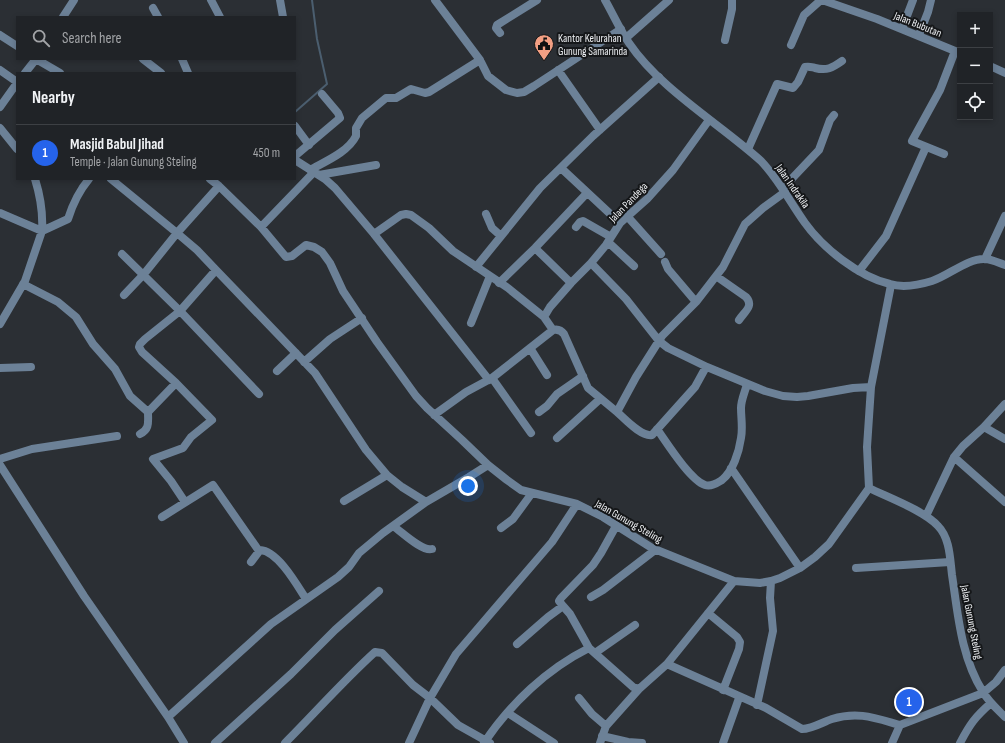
<!DOCTYPE html>
<html lang="en">
<head>
<meta charset="utf-8">
<style>
	body { margin:0; font-family:"Sofia Sans Condensed",sans-serif; background:#282b2f; color:#f1f3f6 }
	.controls { position:absolute; right:12px; top:12px; display:grid; overflow:hidden; border-radius:0px; box-shadow:0 2px 6px #0003 }
	.controls button { width:36px; height:36px; display:grid; place-items:center; padding:0; border:0; border-bottom:1px solid #3d4044; background:#202327; color:#f1f3f6; font:20px sans-serif }
	.you { position:absolute; left:468px; top:486px; width:14px; height:14px; margin:-10px; border:3px solid #fff; border-radius:50%; background:#1a73e8; box-shadow:0 0 0 6px #1a73e833 }
	.badge { display:grid; place-items:center; width:26px; height:26px; border-radius:50%; background:#2563eb; color:#fff; font-size:13px; font-weight:700 }
	.pin { position:absolute; translate:-50% -50%; border:2px solid #fff; box-shadow:0 1px 4px #0006 }
	.list { margin:0; padding:0; list-style:none }
	h2 { display:flex; justify-content:space-between; align-items:center; height:52px; margin:0; padding:0 16px; font-size:17px }
	h2 small { font-size:13px; font-weight:400; color:#a2a4a7 }
	.list li { display:grid; grid-template-columns:26px 1fr auto; gap:12px; align-items:center; box-sizing:border-box; height:56px; padding:0 16px; border-top:1px solid #3d4044 }
	.list b { display:block; font-size:15px; white-space:nowrap }
	.list p { margin:0; font-size:13px; white-space:nowrap; color:#a2a4a7 }
	.list em { font-size:13px; font-style:normal; color:#a2a4a7 }
	.icon { flex:none; width:22px; height:22px; fill:none; stroke:currentColor; stroke-width:2; stroke-linecap:round; stroke-linejoin:round }
	.map { position:relative; flex:none; width:1005px; height:743px; overflow:hidden }
	.search { position:absolute; background:#202327; box-shadow:0 2px 6px #0003; left:16px; top:16px; width:280px; height:44px; display:flex; align-items:center; gap:10px; box-sizing:border-box; padding:0 14px; border-radius:0px; color:#a2a4a7; font-size:15px }
	.panel { position:absolute; background:#202327; box-shadow:0 2px 6px #0003; left:16px; top:72px; width:280px; height:108px; border-radius:0px }
	.map>svg:first-child { display:block }
</style>
</head>
<body>
<div class="map">
<svg width="1005" height="743" viewBox="0 0 1005 743">
	<rect width="100%" height="100%" fill="#2b2f34"/>
	<g fill="none" stroke-linecap="round" stroke-linejoin="round">
		<!-- stream -->
		<path stroke="#4b5e6f" stroke-width="2" d="M295,112L327,84L317,39L312,0"/>
		<!-- minor -->
		<path stroke="#6c8197" stroke-width="8" d="M211,0L220,17
			M280,0L283,17
			M435,0L480,60L488,76L506,90L517,93L524,92L534,86L621,29
			M822,0L877,19L960,53
			M153,8L158,17
			M63,17L74,0
			M902,29L913,0
			M500,33L496,28L497,25L537,0
			M0,35L17,46
			M919,35L928,12L931,0
			M626,38L669,0
			M725,40L732,9V0
			M791,45L804,15L821,0
			M36,59L60,73
			M143,59L161,73
			M182,59L188,73
			M990,66L1005,73
			M0,70L17,82
			M558,70L600,130
			M25,73L36,59
			M0,107L17,83
			M295,126L309,145
			M0,128L17,149
			M748,149L777,84L793,88L798,82L805,67C809,66 811,67 815,68C827,71 832,68 842,61
			M944,154L912,141L940,90L955,51
			M295,156L340,118L338,113L322,94
			M295,160L325,179L335,188L374,234L489,380
			M561,168L620,223
			M310,170C326,161 348,152 356,136V128L362,118L386,98H396L411,89L425,93L429,92L480,60
			M319,175L376,165
			M111,179L177,233L197,250L216,270L315,373L366,450L387,475L402,487L426,502L469,477L488,465
			M210,179L219,186L261,227L286,257L292,256L306,245L314,247L322,252L330,263L343,291L377,342L416,396L427,408L462,440L488,465L507,480L521,490L577,504L603,517L652,548L734,581L760,583L771,581L780,578L800,568L815,557L829,544L869,488L867,447L871,387L891,285
			M783,188L819,150L830,120L834,115
			M0,213L42,231L68,219C73,203 79,191 89,179
			M486,214L492,228L501,236
			M627,216L661,254
			M261,227L314,172
			M576,227L580,222L583,221L611,237
			M374,234L401,215L406,214L411,215L429,228L453,251L508,288L544,317L553,330L492,378L466,392L434,415
			M608,242L634,266
			M535,248L571,283
			M122,254L180,311L259,394
			M665,262L668,269L696,302
			M591,263L626,299L659,341L668,348L707,367L765,391L783,396L797,397L808,396L853,388L871,387
			M476,267L540,188L593,136L659,77
			M859,271L886,236L926,147
			M716,276L746,297C754,306 745,311 739,320
			M499,283L535,248L587,193
			M23,284L58,302L76,317L93,344L115,369L130,396L148,412C148,422 150,429 140,434
			M124,295L144,274L177,233L219,186
			M544,317L550,307L571,283L591,263L606,245L620,223L647,199L673,170L709,120
			M471,323L490,276
			M0,324L25,281L42,231C43,215 40,195 35,179
			M553,330C557,329 561,330 564,334L588,388L617,412
			M530,348L547,375
			M304,362L330,339L362,318
			M706,367L695,387L652,435C641,437 625,419 617,412L636,377L662,336L696,302L723,267L745,224L763,208L785,192
			M0,368L31,367
			M277,371L296,353
			M492,378L531,433
			M148,412L176,383
			M539,412L547,406L557,394L583,376
			M984,427L1005,439
			M657,429C667,443 690,480 705,485C711,487 717,483 722,480C733,471 739,452 741,438C743,428 741,418 741,408C741,400 745,392 747,384
			M557,438L600,399
			M954,457L1005,502
			M0,459L32,449L117,436
			M0,465L84,596L168,717L184,743
			M731,468L800,568
			M869,488C887,497 925,511 938,526C950,538 950,559 952,575C958,615 961,657 983,692C988,701 997,709 1005,717
			M344,501L387,475
			M185,502L171,481L153,459L183,448L191,437L212,420L176,383L142,352L139,347L140,344L145,339L180,311L216,270
			M926,516L954,457L963,446L984,427L1005,404
			M162,517L213,485L259,551
			M393,526C402,532 422,552 432,549
			M501,528L513,519L532,493
			M251,562L260,550C278,551 297,585 306,599
			M856,568L950,562
			M591,597L603,590L655,550
			M563,606L559,601L561,598L593,565L601,553L616,526
			M708,613L737,637L740,642L739,649L723,690
			M517,644L548,617L563,606L570,614L589,648
			M595,653L635,625
			M667,664L766,708L802,729C812,729 823,722 832,719C858,711 875,718 900,725
			M579,698L592,714L606,726
			M757,705L773,631L770,598L771,581
			M508,713L554,743
			M168,717L271,624L338,577L349,567L359,553L383,533L426,502
			M602,736L628,742L642,743
			M215,743L291,674L335,630L379,591
			M285,743C315,713 343,681 375,652L382,653L413,685L430,698L458,725L490,743
			M409,743L430,698L456,654L552,542L577,504
			M484,743C510,704 547,669 589,648L633,687L639,689
			M600,743L606,726L639,689L667,664L734,581
			M723,743L739,698
			M892,743L900,725L983,693L996,682L1005,670
			M960,743C970,724 975,717 991,703"/>
		<!-- tertiary -->
		<path stroke="#6c8197" stroke-width="8" d="M605,0C613,14 620,30 629,43C660,89 720,124 761,161C779,180 790,202 805,223C823,248 859,277 890,284C903,288 919,285 932,281C948,276 968,258 985,259C991,259 999,263 1005,265
			M985,259L1005,216"/>
	</g>
	<!-- icons -->
	<defs>
		<g id="civic-pin" transform="scale(1)"><path d="M0 17L-7.5 6A9.5 9.5 0 1 1 7.5 6Z" fill="#f39f83" stroke="#151719"/><path d="M-.6-6.5H3V-4.5H.6V-3L4-1V1h2V6H-6V1h2V-1L-.6-3ZM-1.2 2.5V6h2.4V2.5Z" fill="#111"/></g>
	</defs>
	<g fill-rule="evenodd">
		<use href="#civic-pin" x="544" y="44"/>
	</g>
	<g text-anchor="middle" stroke-width="4" stroke-linejoin="round" paint-order="stroke">
		<!-- street labels -->
		<g font-size="11" fill="#eef0f3" stroke="#151719">
			<text transform="translate(918 24) rotate(22)" y="4">Jalan Bubutan</text>
			<text transform="translate(793 186) rotate(55)" y="4">Jalan Indrakila</text>
			<text transform="translate(628 202) rotate(-46)" y="4">Jalan Pandega</text>
			<text transform="translate(629 521) rotate(30)" y="4">Jalan Gunung Steling</text>
			<text transform="translate(972 622) rotate(79)" y="4">Jalan Gunung Steling</text>
		</g>
		<!-- poi labels -->
		<g font-size="11" fill="#eef0f3" stroke="#151719" text-anchor="start">
			<text x="558" y="42">Kantor Kelurahan<tspan x="558" dy="13">Gunung Samarinda</tspan></text>
		</g>
	</g>
</svg>
<div class="controls">
<button>+</button>
<button>−</button>
<button><svg class="icon" aria-label="locate" viewBox="0 0 24 24"><circle cx="12" cy="12" r="6"/><path d="M12 2v4M12 18v4M2 12h4M18 12h4"/></svg></button>
</div>
<div class="you"></div>
<div class="pin badge" style="left:909px;top:702px">1</div>
<div class="search"><svg class="icon" aria-label="search" viewBox="0 0 24 24"><circle cx="10" cy="10" r="6"/><path d="M15 15l6 6"/></svg>Search here</div>
<section class="panel">
<h2>Nearby<small></small></h2>
<ul class="list">
<li><span class="badge">1</span><div><b>Masjid Babul Jihad</b><p>Temple · Jalan Gunung Steling</p></div><em>450 m</em></li>
</ul>
</section>
</div>
</body>
</html>
